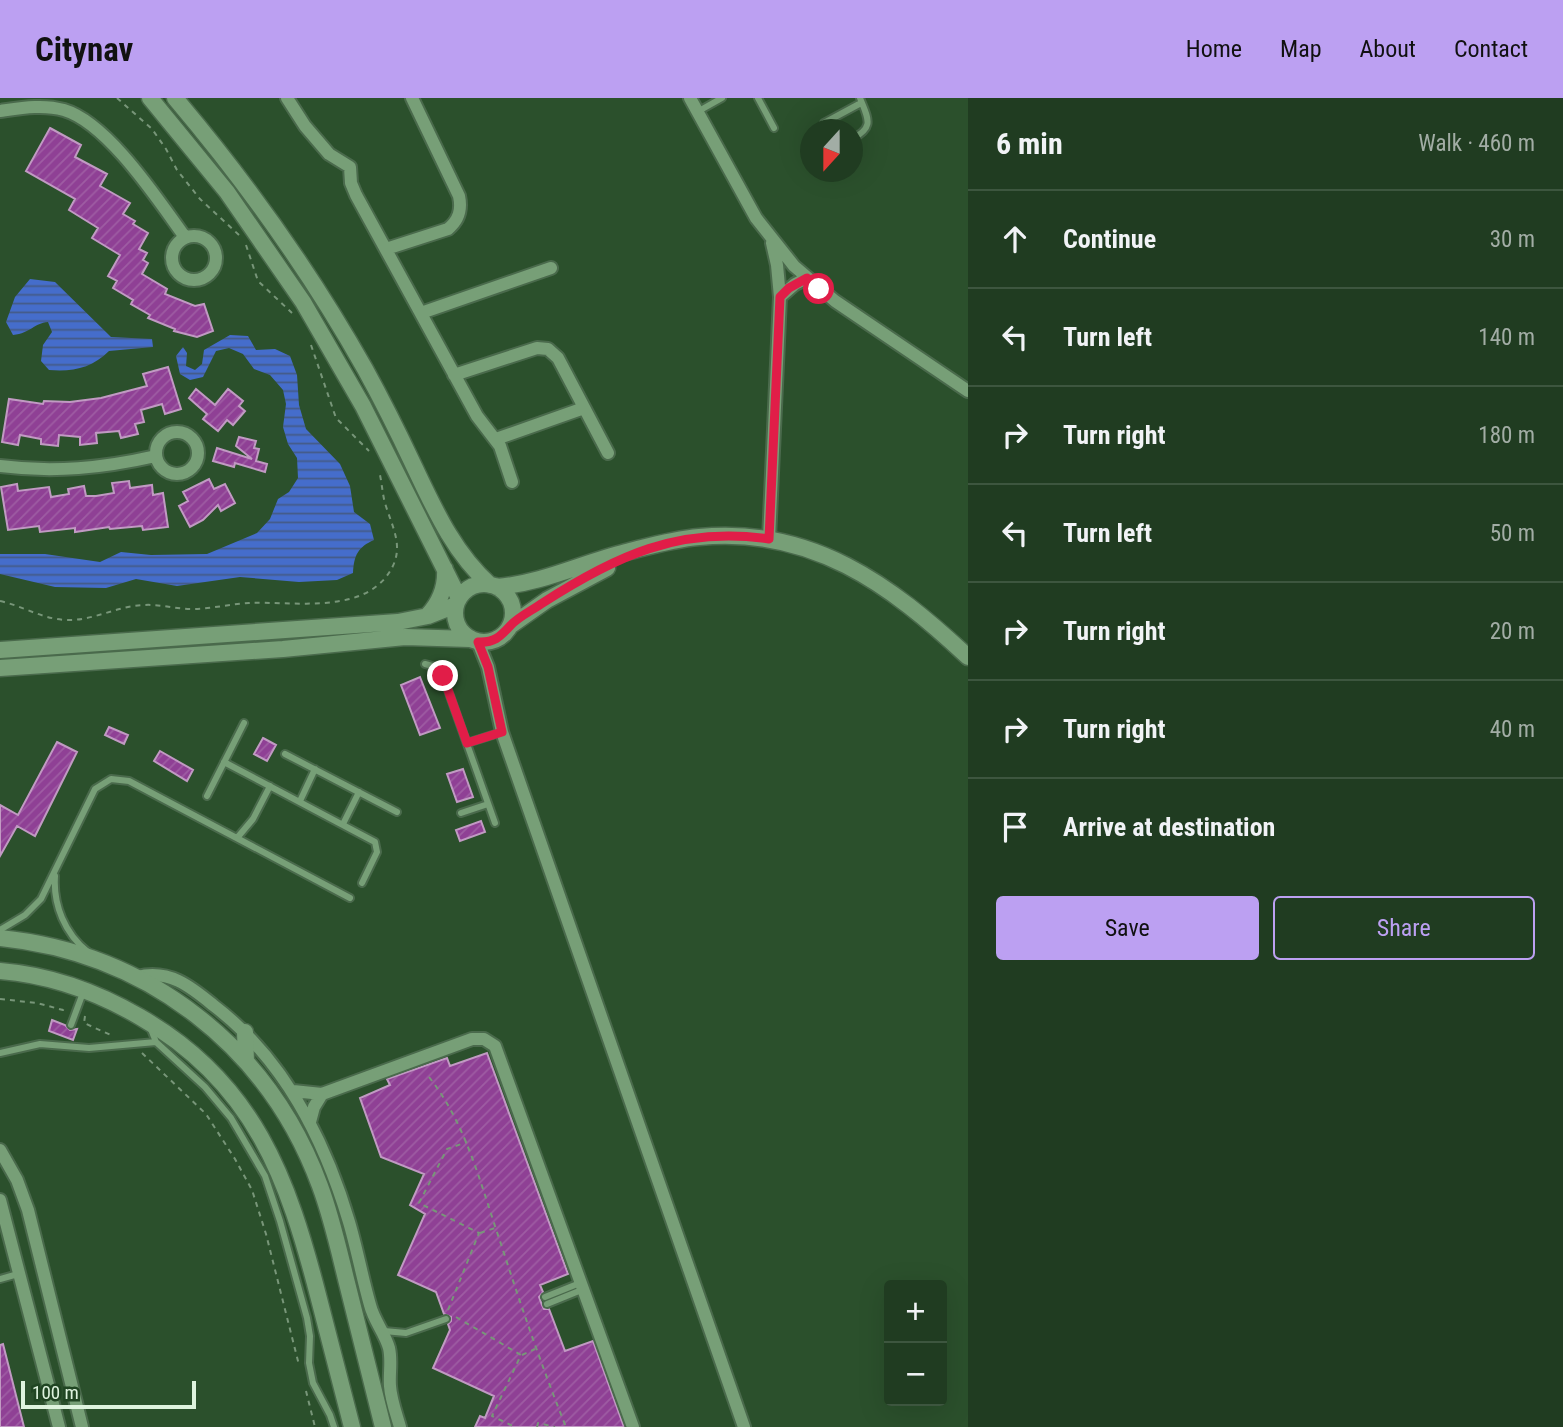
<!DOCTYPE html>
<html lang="en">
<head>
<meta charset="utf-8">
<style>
	body { margin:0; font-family:"Roboto Condensed",sans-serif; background:#2d472e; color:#f1f3f6 }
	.controls { position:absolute; right:21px; bottom:21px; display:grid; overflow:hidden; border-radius:7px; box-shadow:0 7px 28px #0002 }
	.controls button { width:63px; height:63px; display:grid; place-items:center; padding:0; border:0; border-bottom:2px solid #3d563f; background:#203c21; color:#f1f3f6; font:35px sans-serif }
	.compass { position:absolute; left:800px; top:21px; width:63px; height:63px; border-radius:50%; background:#203c21; box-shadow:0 7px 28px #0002; rotate:201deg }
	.scale { position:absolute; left:21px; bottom:18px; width:175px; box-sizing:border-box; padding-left:7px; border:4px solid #def3de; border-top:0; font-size:19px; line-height:24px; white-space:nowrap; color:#def3de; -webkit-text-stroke:5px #204522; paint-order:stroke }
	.stop { position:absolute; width:21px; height:21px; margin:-16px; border:5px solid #e11d48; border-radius:50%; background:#fff }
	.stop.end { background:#e11d48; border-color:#fff; box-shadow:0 2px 7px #0008 }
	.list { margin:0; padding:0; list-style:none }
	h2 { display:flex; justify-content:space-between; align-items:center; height:91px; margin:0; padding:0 28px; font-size:30px }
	h2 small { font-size:23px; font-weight:400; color:#a2ada5 }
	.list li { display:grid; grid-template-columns:46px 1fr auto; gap:21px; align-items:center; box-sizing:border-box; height:98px; padding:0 28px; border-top:2px solid #3d563f }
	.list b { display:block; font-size:26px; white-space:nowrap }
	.list em { font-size:23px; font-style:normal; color:#a2ada5 }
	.actions { display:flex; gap:14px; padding:21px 28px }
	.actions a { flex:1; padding:16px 0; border:2px solid #bca0f2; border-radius:7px; text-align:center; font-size:24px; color:#bca0f2 }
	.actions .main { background:#bca0f2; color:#111 }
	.icon { flex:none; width:38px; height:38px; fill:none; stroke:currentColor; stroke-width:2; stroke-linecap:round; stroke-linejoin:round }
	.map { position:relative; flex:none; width:968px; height:1329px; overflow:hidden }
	header { display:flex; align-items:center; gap:42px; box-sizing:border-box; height:98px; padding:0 35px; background:#bca0f2; color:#111 }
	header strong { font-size:33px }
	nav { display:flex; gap:38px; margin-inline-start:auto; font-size:24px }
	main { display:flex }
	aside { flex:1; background:#203c21 }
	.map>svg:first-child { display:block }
</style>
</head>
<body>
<header>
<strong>Citynav</strong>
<nav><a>Home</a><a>Map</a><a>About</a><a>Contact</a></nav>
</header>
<main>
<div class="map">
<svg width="968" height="1329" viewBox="0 0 968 1329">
	<defs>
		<pattern id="water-rules" width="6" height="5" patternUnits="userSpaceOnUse" patternTransform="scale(1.75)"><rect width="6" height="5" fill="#456dcb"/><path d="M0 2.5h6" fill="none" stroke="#445b87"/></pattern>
		<pattern id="building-hatch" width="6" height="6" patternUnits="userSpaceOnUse" patternTransform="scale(1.75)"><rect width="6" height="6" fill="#8f4095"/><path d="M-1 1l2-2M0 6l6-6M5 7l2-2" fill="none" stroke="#9e5ca3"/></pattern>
	</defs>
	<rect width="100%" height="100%" fill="#2b502c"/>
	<!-- water -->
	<path fill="url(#water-rules)" d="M30,181L55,184L111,239L152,241L153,249L109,253C92,270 73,274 49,272L41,263L43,247L52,234L48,224C34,225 31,235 13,237L6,224L15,199Z
		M230,237L248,238L256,252L275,251L290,258L297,277L299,307L306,331L340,366L350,388L354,414L370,426L374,442C358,449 354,457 353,475L337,482L299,484L240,479L177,488L136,481L106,490L55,489L0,476V456H45L100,464L121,454L151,457L207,456L257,435L270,421L278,401L289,394L298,380L297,360L288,346L283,329L286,306L283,292L270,277L254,271L243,256L229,250L216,253L203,279L190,282L180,276L176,258L183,249L187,255L186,268L195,272L202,266L204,252Z"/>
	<!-- building -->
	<path fill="url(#building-hatch)" stroke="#c19ac3" stroke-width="2" d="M50,30L81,47L75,59L107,76L100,88L130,105L123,116L135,123L133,126L148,135L139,151L147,155L143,162L148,165L142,176L167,191L165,196L195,208L204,206L213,233L197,239L174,233L175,231L148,220L150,217L131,206L133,202L113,190L117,183L108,178L120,157L92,140L98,130L69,112L75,101L26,73Z
		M168,269L181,311L165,316L162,306L141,312L144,324L135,326L138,336L121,340L119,333L96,335L97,345L80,347V339L59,337L58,348L41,346V341L20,337L18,347L2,344L9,301L43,306L44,303L70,304L101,300L147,288L143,276Z
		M196,291L215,307L228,291L243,303L239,308L245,313L233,327L227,322L218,333L203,321L207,316L189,300Z
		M239,339L256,343L254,350L259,351L256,363L267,366L265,374L235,365L234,369L213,363L217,350L252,361L236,348Z
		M209,381L214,391L225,386L235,405L221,413L218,407L203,422L190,429L179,408L188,403L183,394Z
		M129,383L130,390L152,387L153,397L163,395L168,429L143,432L142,428L110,431L109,429L75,434V430L40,434L39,428L8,432L1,389L17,386L18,393L49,389L51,399L69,396L68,391L84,388L86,398H96L114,395L112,385Z
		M420,579L440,630L420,637L401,587Z
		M109,629L128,637L124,646L105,637Z
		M263,640L276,647L267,663L254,656Z
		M57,644L77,654L35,738L17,728L0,758V707L18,717Z
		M160,653L193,672L187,683L154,663Z
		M463,671L473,699L457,704L447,676Z
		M481,723L485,734L460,743L456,732Z
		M52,922L65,927L70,932L77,931L73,942L49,933Z
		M487,955L568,1176L540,1187L543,1194L539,1199L542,1207L544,1211H549L565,1253L593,1243L624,1329H475L480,1318L485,1320L494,1298L433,1270L450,1232L448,1226L451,1223V1219L444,1216L436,1194L398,1177L425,1116L410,1107L424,1076L381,1059L360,1000L390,987L387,981L447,960L450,968Z
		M3,1246L24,1329H0V1247Z"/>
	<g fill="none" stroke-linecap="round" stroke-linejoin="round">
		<!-- lane casing -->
		<g stroke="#4a6a4c" stroke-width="10">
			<path id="lane" d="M758,0L774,30
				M697,14L722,0
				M820,32L824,25L861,5
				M852,41C875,29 868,21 860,0
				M425,566L436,569L443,578L495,725
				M467,645L502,634
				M285,656L397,714
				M224,664L375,744L377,754L362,785
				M207,698L244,625
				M300,703L315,671
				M461,715L488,706
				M343,726L359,694
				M237,740L253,721L270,688
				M55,778C53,807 65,836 88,854
				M0,832L25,817L41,801L95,691L111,681L129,683L350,800
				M71,927L84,892
				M150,929L156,944L205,989L231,1020L265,1078L280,1123L307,1220L310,1238L309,1265L313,1285L330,1317L334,1329
				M0,955L40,946L89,950L156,944
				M0,1181L18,1176
				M545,1199L580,1185
				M547,1206L584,1191
				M384,1233L406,1235L446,1221"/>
		</g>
		<!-- street casing -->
		<g stroke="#4a6a4c" stroke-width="16">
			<path id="street" d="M287,0L305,28L329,56L350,69L351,85L356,97L477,318L500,348L512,384
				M690,0L756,120L794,168L835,203L968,293
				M0,13C21,10 43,6 64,12C108,25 158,102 185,139
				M172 160a22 22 0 1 1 44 0a22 22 0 1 1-44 0Z
				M386,151L448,131C459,122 462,112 459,98L412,0
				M780,199L795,186L807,180
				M421,215L551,170
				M454,277L537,250L548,251L558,260L608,355
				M156 355a21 21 0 1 1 42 0a21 21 0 1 1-42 0Z
				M496,341L584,310
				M0,368C54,375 103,370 156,358
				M769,441L780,199L777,167L772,145
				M478,544L488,569L502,634L744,1329
				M137,879C169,871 190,888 213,907C284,961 324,1040 349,1124C357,1151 362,1179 370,1207C374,1223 385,1235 389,1250C392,1263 389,1275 390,1288C391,1302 396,1315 400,1329
				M293,993L322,996L472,941H484L495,948L633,1329
				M310,1024L314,1009L322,996
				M0,1052L17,1082L28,1112L82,1329
				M0,1102L59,1329"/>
		</g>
		<!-- secondary casing -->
		<g stroke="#4a6a4c" stroke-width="19">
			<path id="secondary" d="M150,0L227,94L303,204L363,308L459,500
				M175,0C246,84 311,175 365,271C382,302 398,334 413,366C434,410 453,454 490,487
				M455 515a29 29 0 1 1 58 0a29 29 0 1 1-58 0Z
				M497,489C543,485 582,465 626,454C650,448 674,441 699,439C811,428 890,486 968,559
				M428,517C440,504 446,489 445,471
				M510,528L547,502L607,470
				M0,552L398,524L428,518L456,507
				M0,570L283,551L405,539L470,541
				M0,840C148,855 269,949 320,1088C332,1120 339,1153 347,1185C359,1233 371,1281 383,1329
				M0,873C50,877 97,894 140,919C254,984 288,1080 319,1201C330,1243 341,1286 352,1329
				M245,934L246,963"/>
		</g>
		<!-- path -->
		<path stroke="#789679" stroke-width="2" stroke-dasharray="5 5" stroke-linecap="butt" d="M117,0L152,31L166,51L177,72L200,101L239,137
			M246,147L258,183L292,215
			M311,247L336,320L369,353
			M0,503C23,508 42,521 66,522C93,523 117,508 144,507C160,506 175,511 191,511C211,511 230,506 249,505C291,503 356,516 386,479C407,452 393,432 385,405C382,394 382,384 379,373
			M0,901L37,905L63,912L64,910L67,911
			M85,918L84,925L113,938
			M142,955L206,1016L235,1061L252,1092L266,1136L299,1267
			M429,979C467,1027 481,1088 501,1146C521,1208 542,1269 566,1329
			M480,1135L495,1130
			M448,1212L479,1135L419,1105L447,1051L467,1044
			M456,1219L521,1257L492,1318L515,1329
			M522,1257L535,1251
			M306,1293L315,1329
			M537,1329L538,1325L555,1329"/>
		<!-- lane -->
		<use href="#lane" stroke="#779f77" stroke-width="6"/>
		<!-- street -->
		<use href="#street" stroke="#779f77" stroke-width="12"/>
		<!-- secondary -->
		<use href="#secondary" stroke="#779f77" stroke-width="16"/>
	</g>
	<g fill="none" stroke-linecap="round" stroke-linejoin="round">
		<!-- route -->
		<path stroke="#e11d48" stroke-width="9" d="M443,578L467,645L502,634L488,569L478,544C494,545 500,539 510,528C518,519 531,513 541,506C615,458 679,428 769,441L780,199L789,190L807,180L819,191"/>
	</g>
</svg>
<div class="controls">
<button>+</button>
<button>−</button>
</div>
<svg class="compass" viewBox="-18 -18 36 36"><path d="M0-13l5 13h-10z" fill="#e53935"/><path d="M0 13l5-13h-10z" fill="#a2ada5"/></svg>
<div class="scale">100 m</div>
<div class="stop" style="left:819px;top:191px"></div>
<div class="stop end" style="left:443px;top:578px"></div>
</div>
<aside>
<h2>6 min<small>Walk · 460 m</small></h2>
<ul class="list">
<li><svg class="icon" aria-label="ahead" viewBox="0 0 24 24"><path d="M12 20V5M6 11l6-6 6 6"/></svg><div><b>Continue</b></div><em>30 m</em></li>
<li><svg class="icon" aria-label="left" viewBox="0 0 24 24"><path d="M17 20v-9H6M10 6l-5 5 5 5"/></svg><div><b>Turn left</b></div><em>140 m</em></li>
<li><svg class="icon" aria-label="right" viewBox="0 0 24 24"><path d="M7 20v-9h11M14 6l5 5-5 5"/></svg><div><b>Turn right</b></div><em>180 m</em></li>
<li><svg class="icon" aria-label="left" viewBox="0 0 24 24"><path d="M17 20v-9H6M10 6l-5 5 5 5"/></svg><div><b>Turn left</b></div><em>50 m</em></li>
<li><svg class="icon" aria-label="right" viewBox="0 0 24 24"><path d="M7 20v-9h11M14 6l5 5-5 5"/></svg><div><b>Turn right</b></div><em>20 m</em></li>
<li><svg class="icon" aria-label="right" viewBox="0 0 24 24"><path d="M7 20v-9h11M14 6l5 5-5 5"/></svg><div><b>Turn right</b></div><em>40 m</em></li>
<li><svg class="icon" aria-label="arrive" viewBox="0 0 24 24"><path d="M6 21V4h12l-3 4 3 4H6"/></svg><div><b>Arrive at destination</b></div></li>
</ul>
<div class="actions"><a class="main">Save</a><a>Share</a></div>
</aside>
</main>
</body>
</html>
